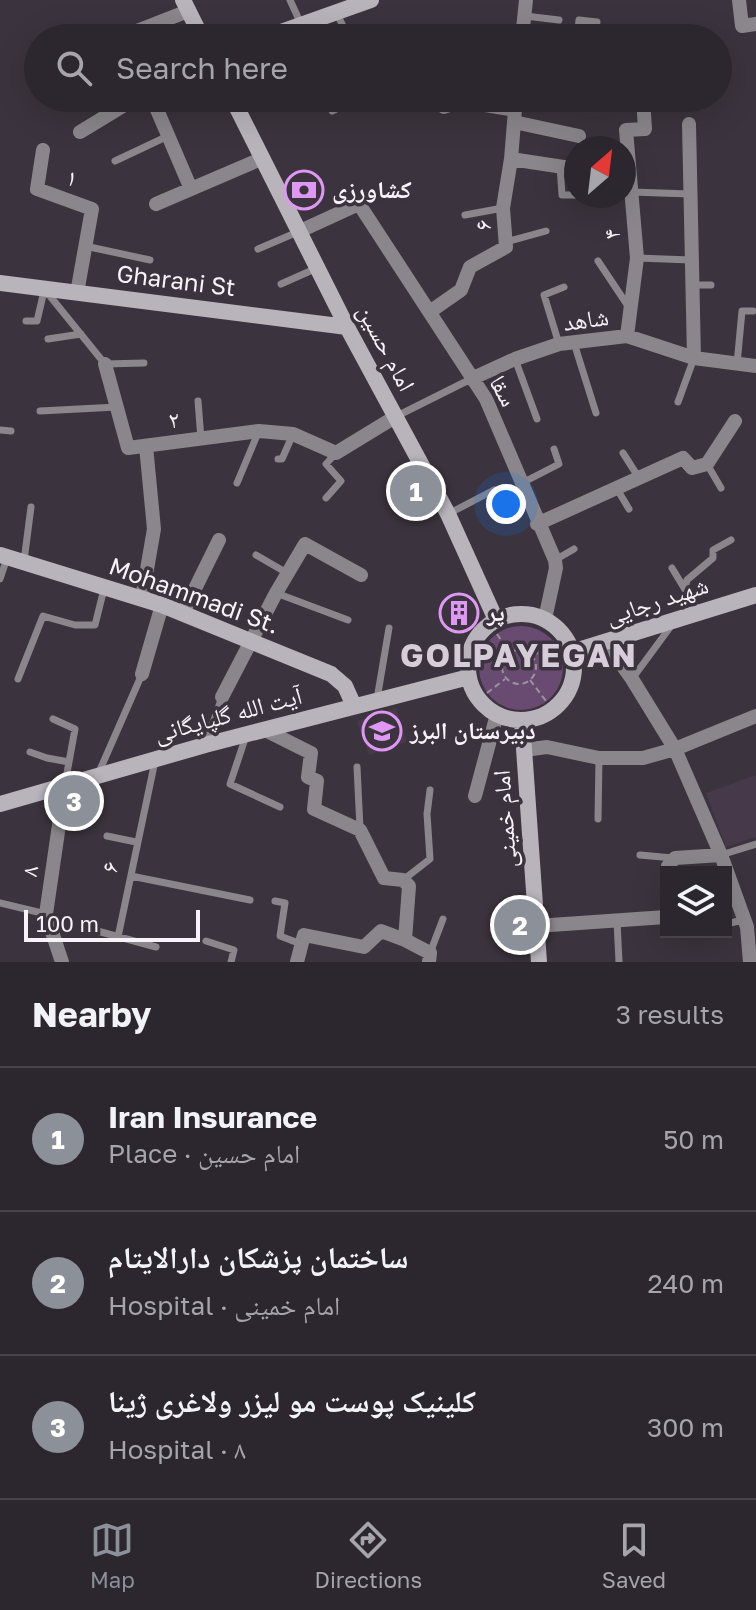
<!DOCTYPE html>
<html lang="en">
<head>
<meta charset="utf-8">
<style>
	body { margin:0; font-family:"Golos Text","Noto Naskh Arabic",sans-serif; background:#38323a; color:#f1f3f6 }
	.controls { position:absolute; right:24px; bottom:24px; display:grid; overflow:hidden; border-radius:0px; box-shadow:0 8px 32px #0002 }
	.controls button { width:72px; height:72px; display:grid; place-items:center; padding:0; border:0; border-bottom:2px solid #48434a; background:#2c262e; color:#f1f3f6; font:40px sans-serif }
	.compass { position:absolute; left:564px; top:136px; width:72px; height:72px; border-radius:50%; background:#2c262e; box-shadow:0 8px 32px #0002; rotate:28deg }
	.scale { position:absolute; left:24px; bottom:20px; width:176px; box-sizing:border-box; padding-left:8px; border:4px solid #f8f3f9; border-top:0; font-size:22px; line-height:28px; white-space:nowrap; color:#f8f3f9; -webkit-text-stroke:6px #3b333d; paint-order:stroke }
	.you { position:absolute; left:506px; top:504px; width:28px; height:28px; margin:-20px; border:6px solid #fff; border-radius:50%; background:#1a73e8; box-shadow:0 0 0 12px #1a73e833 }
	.badge { display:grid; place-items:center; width:52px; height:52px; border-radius:50%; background:#8c9099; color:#fff; font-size:26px; font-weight:700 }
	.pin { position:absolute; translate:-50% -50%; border:4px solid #fff; box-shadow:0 2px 8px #0006 }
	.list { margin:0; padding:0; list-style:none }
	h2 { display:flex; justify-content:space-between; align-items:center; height:104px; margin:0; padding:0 32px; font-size:34px }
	h2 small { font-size:26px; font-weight:400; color:#a6a5aa }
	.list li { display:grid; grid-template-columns:52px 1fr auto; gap:24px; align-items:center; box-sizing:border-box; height:144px; padding:0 32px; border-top:2px solid #48434a }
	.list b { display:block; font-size:30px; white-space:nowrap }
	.list p { margin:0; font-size:26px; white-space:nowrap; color:#a6a5aa }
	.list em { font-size:26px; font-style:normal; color:#a6a5aa }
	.icon { flex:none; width:44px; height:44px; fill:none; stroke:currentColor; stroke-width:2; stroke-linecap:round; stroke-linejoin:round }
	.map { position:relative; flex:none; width:756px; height:962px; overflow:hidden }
	.search { position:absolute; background:#2c262e; box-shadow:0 8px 32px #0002; left:24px; right:24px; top:24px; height:88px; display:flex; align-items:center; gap:20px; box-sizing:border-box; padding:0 28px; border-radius:44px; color:#a6a5aa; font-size:30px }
	.sheet { height:536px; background:#2c262e }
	nav { display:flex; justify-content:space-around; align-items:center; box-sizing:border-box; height:112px; border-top:2px solid #48434a; background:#2c262e; font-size:22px; color:#a6a5aa }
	nav a { display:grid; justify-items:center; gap:4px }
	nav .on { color:#8c9099 }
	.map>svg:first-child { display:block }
</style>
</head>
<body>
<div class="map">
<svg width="756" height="962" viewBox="0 0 756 962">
	<rect width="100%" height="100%" fill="#3b333d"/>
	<!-- built -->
	<path fill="#463a4a" d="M396,708L407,742L369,755L357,721Z
		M756,775V837L726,847L706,793Z"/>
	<!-- green -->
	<path fill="#694b72" d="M479 668a42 42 0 1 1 84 0a42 42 0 1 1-84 0Z"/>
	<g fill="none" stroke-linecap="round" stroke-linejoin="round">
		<!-- path -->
		<path stroke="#99939b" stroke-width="2" stroke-dasharray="6 4" stroke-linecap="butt" d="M497,634L509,652
			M502 667a17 17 0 1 1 34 0a17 17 0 1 1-34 0Z
			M533,656L554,641
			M530,680L546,701
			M487,693L505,679"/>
		<!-- lane -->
		<path stroke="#8a868b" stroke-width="7" d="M290,0L301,24
			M337,14L349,38
			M525,16L559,20
			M577,38L579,20L597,22
			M332,111L358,98
			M115,161L168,136
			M560,166L562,195H576
			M631,192L690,194
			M465,215L503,208
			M506,242L546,231
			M85,246L150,260
			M258,249L300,231
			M637,258L691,260
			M598,261L628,306
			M281,284L317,268
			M693,285H711
			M45,290L105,364L144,363
			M26,321H37L44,291
			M48,339L81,334
			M574,343L596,413
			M559,344L544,295L564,287
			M515,359L537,419
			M737,364L742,311H753
			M198,401L201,439
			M678,402L694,358
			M40,411L117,407
			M395,417L471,379
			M0,430L11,431
			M623,453L639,478
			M278,459H282L293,434
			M707,464L721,488
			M237,483L258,433
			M522,483L559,464L554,449
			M617,489L629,509
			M326,498L341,481L326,464L336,453
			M450,513L494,490
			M256,555L287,573
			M555,560L574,549
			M24,561L31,507
			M672,568L698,611
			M0,579L7,558
			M685,588L687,580L713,558V550L731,540
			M276,593L348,620
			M18,679L43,616L75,625H95L104,589
			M632,679L671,626
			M377,699L389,628
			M53,719L75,729L65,784
			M246,736L230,784L280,807
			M206,743L222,697
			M30,752L47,758L69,762
			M357,767L360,828
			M99,772L142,674
			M598,819L599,758
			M107,836L136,842
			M640,855L673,858
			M721,855L756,844
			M131,876L250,900
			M403,880L430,859L427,814L430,790
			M275,901L285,903L280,936L301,944
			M0,903L46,914
			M617,921L619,962
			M726,924L743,920
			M90,929L156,947
			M118,937L155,761
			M206,941L234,950L231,962
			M430,953L443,919"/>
		<!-- street -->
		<path stroke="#8a868b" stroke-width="14" d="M739,0L742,26L756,24
			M119,38L188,11
			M522,38L526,0
			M152,98L191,189
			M444,107L461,101L515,110
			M514,122L579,136
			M689,124L694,358
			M80,132L136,98
			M43,150L37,189L92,209L77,293
			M511,159L570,168
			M156,204L263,158
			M300,231L359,204L486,399L555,560L556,568L545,619
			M431,311L461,290L470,267L506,247L503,208L511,159L516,98
			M627,336L637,258L626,130L645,129L643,98
			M105,364L128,448L259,431L293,434L336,453L395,417
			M471,379L515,359L559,344L627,336L694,358L756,366
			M537,524L683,458L692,468L707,464L735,421
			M142,598L154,529L146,446
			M183,613L219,540
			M606,643L632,679L675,749L721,855L747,927L750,962
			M142,674L162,605
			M222,697L276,593L305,544L361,575
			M267,731L311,753L308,777L317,781L314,809L360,830L384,878L403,880L409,886L405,940L430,953L429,962
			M524,750L547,747L599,758H643L675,749L756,716
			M475,796L497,714
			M669,872L668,866L675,858L721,855
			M536,926L666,917
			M62,962L46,914L65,784
			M297,962L304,935L364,947L381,931L405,940"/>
		<!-- secondary -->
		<path stroke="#b9b3bb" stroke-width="16" d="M183,0L202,38
			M264,38L371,0
			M232,98L347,327L448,514L496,620
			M0,283L347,327
			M0,555L162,605L331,674L345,686L354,706
			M468 667a53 53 0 1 1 106 0a53 53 0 1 1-106 0Z
			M572,652L756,595
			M522,720L539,962
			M0,804L205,745L469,677"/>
	</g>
	<!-- icons -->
	<defs>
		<g id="bank-ring" transform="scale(2)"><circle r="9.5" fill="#3b333d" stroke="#de98f3" stroke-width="1.5"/><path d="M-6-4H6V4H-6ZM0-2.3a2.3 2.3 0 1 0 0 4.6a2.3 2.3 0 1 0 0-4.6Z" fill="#de98f3"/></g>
		<g id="building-ring" transform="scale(2)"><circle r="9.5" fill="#3b333d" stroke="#de98f3" stroke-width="1.5"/><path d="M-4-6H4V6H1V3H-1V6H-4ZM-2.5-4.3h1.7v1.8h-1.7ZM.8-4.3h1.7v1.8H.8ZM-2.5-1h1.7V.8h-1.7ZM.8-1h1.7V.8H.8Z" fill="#de98f3"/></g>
		<g id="school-ring" transform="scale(2)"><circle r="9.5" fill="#3b333d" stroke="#de98f3" stroke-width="1.5"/><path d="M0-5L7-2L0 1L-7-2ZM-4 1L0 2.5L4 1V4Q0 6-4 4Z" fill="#de98f3"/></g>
	</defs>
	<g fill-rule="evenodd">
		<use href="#bank-ring" x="304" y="190"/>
		<use href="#building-ring" x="459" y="613"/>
		<use href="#school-ring" x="382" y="731"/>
	</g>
	<g text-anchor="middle" stroke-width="7" stroke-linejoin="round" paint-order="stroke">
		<!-- street labels -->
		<g font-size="24" fill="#f8f3f9" stroke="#3b333d">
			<text transform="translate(72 178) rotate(20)" y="8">۱</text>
			<text transform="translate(483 225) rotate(-95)" y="8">۶</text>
			<text transform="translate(612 234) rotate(-95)" y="8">۴</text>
			<text transform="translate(176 281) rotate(7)" y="8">Gharani St</text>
			<text transform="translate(586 320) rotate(-8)" y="8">شاهد</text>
			<text transform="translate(386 348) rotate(62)" y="8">امام حسین</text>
			<text transform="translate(503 391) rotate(61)" y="8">سقا</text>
			<text transform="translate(174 420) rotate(-8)" y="8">۲</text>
			<text transform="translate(194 596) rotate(20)" y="8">Mohammadi St.</text>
			<text transform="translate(657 601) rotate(-18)" y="8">شهید رجایی</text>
			<text transform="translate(228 715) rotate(-15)" y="8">آیت الله گلپایگانی</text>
			<text transform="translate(505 819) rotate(-94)" y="8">امام خمینی</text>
			<text transform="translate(110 867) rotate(-80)" y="8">۶</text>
			<text transform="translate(30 871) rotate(-82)" y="8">۸</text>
		</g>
		<!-- poi labels -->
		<g font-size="24" font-weight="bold" fill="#f8f3f9" stroke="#3b333d" text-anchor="start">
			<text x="332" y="198">کشاورزی</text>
			<text x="487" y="621">پر</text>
			<text x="410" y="739">دبیرستان البرز</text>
		</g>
		<!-- district labels -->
		<g font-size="32" font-weight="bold" letter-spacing="2" fill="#d7cdda" stroke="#3b333d">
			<text x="519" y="667">GOLPAYEGAN</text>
		</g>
	</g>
</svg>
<div class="controls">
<button><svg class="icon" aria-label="layers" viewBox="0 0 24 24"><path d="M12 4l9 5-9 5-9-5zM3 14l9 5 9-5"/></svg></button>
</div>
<svg class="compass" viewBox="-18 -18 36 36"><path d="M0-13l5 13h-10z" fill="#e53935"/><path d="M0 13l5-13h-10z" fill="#a6a5aa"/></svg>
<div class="scale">100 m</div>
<div class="you"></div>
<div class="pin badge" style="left:416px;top:491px">1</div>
<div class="pin badge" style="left:520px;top:925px">2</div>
<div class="pin badge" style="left:74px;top:801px">3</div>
<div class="search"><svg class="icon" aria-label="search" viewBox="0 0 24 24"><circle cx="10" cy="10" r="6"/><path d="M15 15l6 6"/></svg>Search here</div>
</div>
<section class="sheet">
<h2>Nearby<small>3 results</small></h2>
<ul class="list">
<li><span class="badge">1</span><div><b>Iran Insurance</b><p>Place · امام حسین</p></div><em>50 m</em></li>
<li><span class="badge">2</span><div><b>ساختمان پزشکان دارالایتام</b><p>Hospital · امام خمینی</p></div><em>240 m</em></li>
<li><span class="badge">3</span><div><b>کلینیک پوست مو لیزر ولاغری ژینا</b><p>Hospital · ۸</p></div><em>300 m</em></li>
</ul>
</section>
<nav>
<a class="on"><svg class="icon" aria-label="map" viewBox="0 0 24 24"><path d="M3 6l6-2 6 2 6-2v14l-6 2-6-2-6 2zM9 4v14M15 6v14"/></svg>Map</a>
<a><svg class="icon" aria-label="directions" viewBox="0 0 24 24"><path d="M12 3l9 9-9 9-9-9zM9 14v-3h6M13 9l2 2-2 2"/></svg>Directions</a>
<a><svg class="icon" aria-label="saved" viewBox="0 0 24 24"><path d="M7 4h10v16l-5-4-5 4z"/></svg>Saved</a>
</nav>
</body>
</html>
